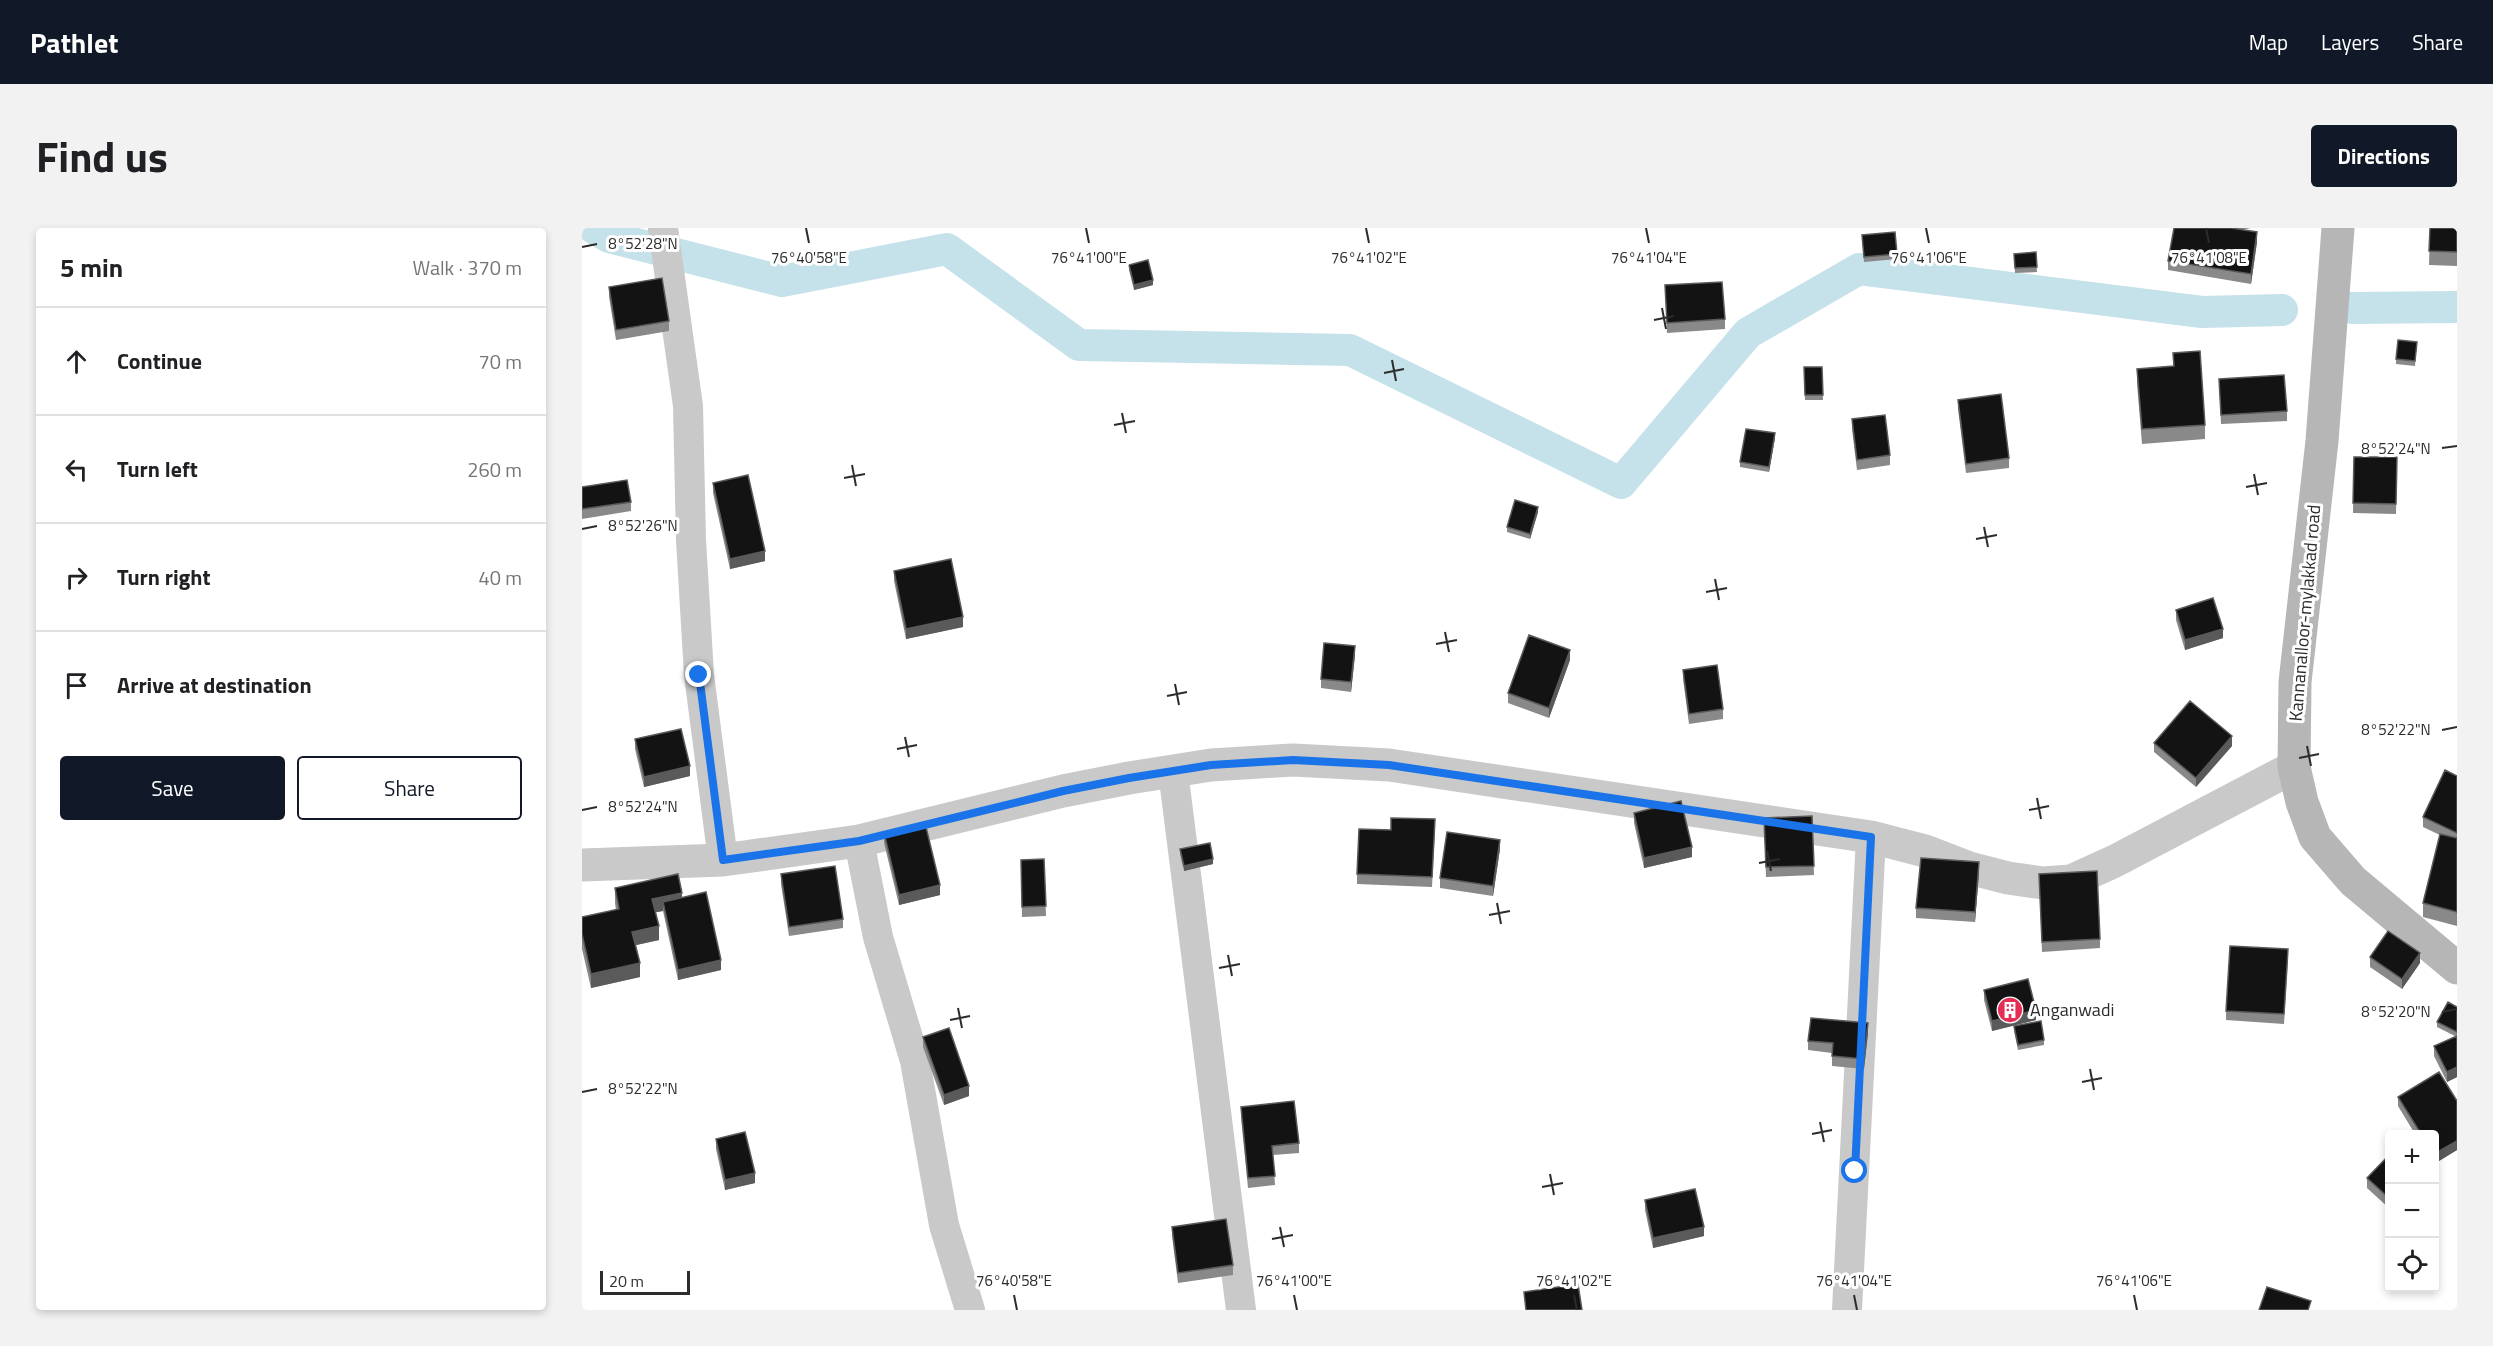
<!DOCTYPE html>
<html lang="en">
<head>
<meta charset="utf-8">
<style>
	body { margin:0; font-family:"Titillium Web",sans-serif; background:#f2f2f2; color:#202124 }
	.controls { position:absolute; right:18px; bottom:18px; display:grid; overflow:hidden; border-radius:6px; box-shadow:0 3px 9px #0003 }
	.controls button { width:54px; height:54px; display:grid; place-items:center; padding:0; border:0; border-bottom:2px solid #e0e0e0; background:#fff; color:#202124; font:30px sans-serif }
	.scale { position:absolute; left:18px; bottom:15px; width:90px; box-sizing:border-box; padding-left:6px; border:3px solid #2c2c2c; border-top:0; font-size:16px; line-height:21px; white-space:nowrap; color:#2c2c2c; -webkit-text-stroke:4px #fff; paint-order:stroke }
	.stop { position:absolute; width:18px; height:18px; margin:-14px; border:4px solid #1a73e8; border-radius:50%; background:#fff }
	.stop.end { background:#1a73e8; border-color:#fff; box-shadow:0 2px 6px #0008 }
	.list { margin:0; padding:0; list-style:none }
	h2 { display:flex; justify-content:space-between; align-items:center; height:78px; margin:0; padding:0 24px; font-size:26px }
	h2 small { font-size:20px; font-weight:400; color:#757577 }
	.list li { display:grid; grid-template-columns:39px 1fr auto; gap:18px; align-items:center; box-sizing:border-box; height:108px; padding:0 24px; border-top:2px solid #e0e0e0 }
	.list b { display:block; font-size:22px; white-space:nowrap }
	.list em { font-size:20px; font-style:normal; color:#757577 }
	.actions { display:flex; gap:12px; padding:18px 24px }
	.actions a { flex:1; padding:14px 0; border:2px solid #111827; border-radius:6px; text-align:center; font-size:21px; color:#111827 }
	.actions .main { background:#111827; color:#fff }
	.icon { flex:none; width:33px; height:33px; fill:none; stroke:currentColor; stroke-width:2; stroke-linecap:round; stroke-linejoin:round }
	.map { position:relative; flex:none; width:1875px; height:1082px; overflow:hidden; border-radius:6px }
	header { display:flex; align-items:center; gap:36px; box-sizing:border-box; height:84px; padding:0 30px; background:#111827; color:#fff }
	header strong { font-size:28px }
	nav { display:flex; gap:33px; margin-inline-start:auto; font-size:21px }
	.intro { display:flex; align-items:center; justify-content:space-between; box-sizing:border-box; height:144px; padding:0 36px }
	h1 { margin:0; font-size:42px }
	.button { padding:15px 27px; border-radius:6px; background:#111827; color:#fff; font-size:21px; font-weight:700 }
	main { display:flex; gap:36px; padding:0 36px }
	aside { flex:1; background:#fff; border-radius:6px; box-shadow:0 3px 9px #0003 }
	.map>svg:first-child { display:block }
</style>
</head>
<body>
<header>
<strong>Pathlet</strong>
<nav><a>Map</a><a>Layers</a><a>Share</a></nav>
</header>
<div class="intro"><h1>Find us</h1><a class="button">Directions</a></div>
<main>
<aside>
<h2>5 min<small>Walk · 370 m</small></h2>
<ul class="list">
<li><svg class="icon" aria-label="ahead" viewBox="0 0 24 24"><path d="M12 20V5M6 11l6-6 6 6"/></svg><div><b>Continue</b></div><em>70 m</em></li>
<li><svg class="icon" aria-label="left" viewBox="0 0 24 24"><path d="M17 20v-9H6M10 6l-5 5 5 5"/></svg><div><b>Turn left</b></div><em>260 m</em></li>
<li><svg class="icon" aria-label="right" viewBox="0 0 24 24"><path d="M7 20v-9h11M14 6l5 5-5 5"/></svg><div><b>Turn right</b></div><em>40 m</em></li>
<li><svg class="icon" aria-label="arrive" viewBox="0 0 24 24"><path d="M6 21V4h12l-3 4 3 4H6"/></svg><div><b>Arrive at destination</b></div></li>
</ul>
<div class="actions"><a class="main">Save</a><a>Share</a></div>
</aside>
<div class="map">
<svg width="1875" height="1082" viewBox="0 0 1875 1082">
	<rect width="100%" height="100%" fill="#fff"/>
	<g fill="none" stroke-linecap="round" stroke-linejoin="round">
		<!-- canal -->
		<path stroke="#c5e1ea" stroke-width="32" d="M12,0L27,9L200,53L365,21L497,117L768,122L1039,255L1166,105L1277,41L1620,84L1700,82
			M1771,80L1875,79"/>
		<!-- minor -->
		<path stroke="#c9c9c9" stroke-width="30" d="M81,0L106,178L109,312L117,447L141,632
			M591,543L659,1082
			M277,613L296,709L333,833L362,997L388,1082
			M1265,1082L1289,609"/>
		<!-- tertiary -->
		<path stroke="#c9c9c9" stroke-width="33" d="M0,637L141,632L277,613L481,563L547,550L629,537L711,532L807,537L1289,609L1343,623L1387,640L1426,650L1461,655L1489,653L1533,633L1712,539"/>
		<!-- secondary -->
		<path stroke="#b6b6b6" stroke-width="33" d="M1756,0L1740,213L1713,454L1712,539L1720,574L1733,609L1771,653L1875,740"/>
	</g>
	<!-- wall -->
	<path fill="#898989" d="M1592,0H1669L1659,2L1675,14L1669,56L1586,42V33Z
		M1848,0H1875V38L1847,37Z
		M1280,12L1315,26V31L1282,34Z
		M1454,24L1455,44L1433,45L1432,26Z
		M547,37L571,57L552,62L547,42Z
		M1083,57L1143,91V101L1085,105Z
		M27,59L87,93V103L34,112L27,69Z
		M1835,114L1833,138L1814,136V131Z
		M1591,125L1623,197V211L1560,216L1555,155V141L1591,138Z
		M1222,139H1240L1241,172H1223Z
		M1637,151L1705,183V193L1639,196Z
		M1376,172L1427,230V240L1384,245L1376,181Z
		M1270,191L1308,227V237L1275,242L1270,201Z
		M1193,210L1187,244L1158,239V234Z
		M1772,229H1815L1814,286L1771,285Z
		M131,255L183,333L148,341L131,265Z
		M0,259L49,274V283L0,291Z
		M956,284L948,311L925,304V299Z
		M312,343L381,399L324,411L312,353Z
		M1594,382L1641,410L1603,422L1594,392Z
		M773,427L769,464L739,460V451Z
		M988,432L967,490L926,475V465Z
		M1101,442L1141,481V491L1107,496L1101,451Z
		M53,511L108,548L62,559L53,521Z
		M1572,515L1650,518L1614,559L1572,524Z
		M1875,548V698L1841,689V675L1858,607L1841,599V589Z
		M1052,585L1110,629L1062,640L1052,595Z
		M1230,588L1232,647L1184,649L1182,590Z
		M853,601L850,659L775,656V646L809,602Z
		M302,605L358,667L317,677L302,615Z
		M598,621L631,636L602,643L598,626Z
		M918,621L911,668L858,660V650Z
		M462,631L464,688L440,689L439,632Z
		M1397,644L1393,694L1334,690V680Z
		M199,646L261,691V700L207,708L199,656Z
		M1457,646L1518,711V720L1460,724Z
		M33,660L100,670L139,742L96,752L81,683L73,684L77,712L54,717L58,749L9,760L0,721V689L34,682L33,675Z
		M1788,729L1838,735L1820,761L1788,739Z
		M1706,731L1702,796L1644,792V783Z
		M1402,762L1454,792L1410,803L1402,772Z
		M1875,779V849L1865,854L1852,828V818L1873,808L1855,799V794Z
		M1432,798L1462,812V817L1436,822L1432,803Z
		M1286,805L1282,841L1250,838V825L1226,822V813Z
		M341,809L387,868L362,877L341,819Z
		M1816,869L1875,873V922L1852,936V906H1833L1816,878Z
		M659,879L717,915V925L691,927L693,957L666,960L659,889Z
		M134,911L173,955L143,962L134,921Z
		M1808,926V981L1785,960V950Z
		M1063,972L1122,1008L1071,1020L1063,982Z
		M590,999L651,1037V1047L596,1055L590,1008Z"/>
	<!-- shaded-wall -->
	<path fill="#5a5a5a" d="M1675,4V14L1669,56V46Z
		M571,52V57L552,62V57Z
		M1193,205V210L1187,244V239Z
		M956,279V284L948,311V306Z
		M183,323V333L148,341V331Z
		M381,389V399L324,411V401Z
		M1641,401V410L1603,422V412Z
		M773,418V427L769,464V454Z
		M988,422V432L967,490V480Z
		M1650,508V518L1614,559V550Z
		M108,538V548L62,559V549Z
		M918,612V621L911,668V658Z
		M1110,619V629L1062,640V630Z
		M631,631V636L602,643V638Z
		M1397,634V644L1393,694V684Z
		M358,657V667L317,677V667Z
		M100,665V679L81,674V683L70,685V671Z
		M77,698V712L50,718V704Z
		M1838,725V735L1820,761V751Z
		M139,732V742L96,752V742Z
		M58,735V749L9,760V746Z
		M1454,782V792L1410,803V793Z
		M1286,795V805L1282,841V831Z
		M1875,839V849L1865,854V844Z
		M387,858V868L362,877V867Z
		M1875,913V922L1852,936V926Z
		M173,945V955L143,962V952Z
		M1122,999V1008L1071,1020V1010Z"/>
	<!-- building -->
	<path fill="#131313" stroke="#5a5a5a" stroke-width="1.5" d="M1592,0H1649L1675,4L1669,46L1586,33Z
		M1848,0H1875V24L1847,23Z
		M1313,4L1315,26L1282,29L1280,7Z
		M1454,24L1455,39L1433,40L1432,26Z
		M566,32L571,52L552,57L547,37Z
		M80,50L87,93L34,102L27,59Z
		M1140,54L1143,91L1085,95L1083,57Z
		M1816,112L1835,114L1833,133L1814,131Z
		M1618,123L1623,197L1560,201L1555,141L1592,138L1591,125Z
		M1222,139H1240L1241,167H1223Z
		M1702,147L1705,183L1639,187L1637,151Z
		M1419,166L1427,230L1384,236L1376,172Z
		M1303,187L1308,227L1275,232L1270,191Z
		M1164,201L1193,205L1187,239L1158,234Z
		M1772,229H1815L1814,276L1771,275Z
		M166,247L183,323L148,331L131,255Z
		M45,252L49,274L0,281V259Z
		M933,272L956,279L948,306L925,299Z
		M369,331L381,389L324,401L312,343Z
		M1631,370L1641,401L1603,412L1594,382Z
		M947,407L988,422L967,480L926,465Z
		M742,415L773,418L769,454L739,451Z
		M1135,437L1141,481L1107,486L1101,442Z
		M1608,473L1650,508L1614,550L1572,515Z
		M99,501L108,538L62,549L53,511Z
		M1863,542L1875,548V605L1841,589Z
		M1099,573L1110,619L1062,630L1052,585Z
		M1230,588L1232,638L1184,639L1182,590Z
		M809,590L853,591L850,649L775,646L777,601L809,602Z
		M343,595L358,657L317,667L302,605Z
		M865,604L918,612L911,658L858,650Z
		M1858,606L1875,610V684L1841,675Z
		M628,615L631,631L602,638L598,621Z
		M1339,630L1397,634L1393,684L1334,680Z
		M462,631L464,678L440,679L439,632Z
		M253,638L261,691L207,699L199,646Z
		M1515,643L1518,711L1460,714L1457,646Z
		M96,646L100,665L70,671L77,698L50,704L58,735L9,746L0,706V689L37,681L33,660Z
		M124,664L139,732L96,742L81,674Z
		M1806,703L1838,725L1820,751L1788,729Z
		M1648,718L1706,721L1702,786L1644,783Z
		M1446,751L1454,782L1410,793L1402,762Z
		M1866,774L1875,779V804L1855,794Z
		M1229,790L1286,795L1282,831L1250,828L1251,815L1226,813Z
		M1459,793L1462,812L1436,817L1432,798Z
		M367,800L387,858L362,867L341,809Z
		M1875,808V839L1865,844L1852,818Z
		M1857,844L1875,873V913L1852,926V906H1839L1816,869Z
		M712,873L717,915L690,918L693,948L666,950L659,879Z
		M163,904L173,945L143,952L134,911Z
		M1808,926V971L1785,950Z
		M1113,961L1122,999L1071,1010L1063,972Z
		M644,991L651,1037L596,1045L590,999Z
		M996,1056L1000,1082H944L942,1064Z
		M1685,1059L1729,1073L1726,1082H1677Z"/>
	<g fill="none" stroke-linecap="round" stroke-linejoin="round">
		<!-- route -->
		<path stroke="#1a73e8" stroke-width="8" d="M117,447L141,632L277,613L481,563L547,550L629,537L711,532L807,537L1289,609L1273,943"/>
	</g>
	<!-- ticks -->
	<path fill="none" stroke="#2c2c2c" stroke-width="2" d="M224,0L227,15M504,0L507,15M784,0L787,15M1064,0L1067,15M1344,0L1347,15M1624,0L1627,15M0,19L15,16M1080,80L1084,101M1072,92L1092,88M810,132L814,153M802,145L822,141M540,185L544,205M532,197L553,193M1860,220L1875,218M270,237L274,258M1672,246L1676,267M262,250L283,246M1664,259L1685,255M1402,299L1406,319M0,301L15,298M1394,311L1415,307M1133,351L1137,372M1124,364L1145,360M863,404L867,424M854,416L875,412M593,456L597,477M585,468L605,464M1860,502L1875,499M323,509L327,529M1725,518L1729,538M315,521L335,517M1717,530L1737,526M1455,570L1459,591M0,582L15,579M1447,582L1467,578M1185,623L1189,643M1177,635L1198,631M915,675L919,696M907,687L928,683M646,727L650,748M637,740L658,736M376,780L380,800M1860,784L1875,781M368,792L388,788M1508,841L1512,862M1500,854L1520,850M0,864L15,861M1238,894L1242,914M1230,906L1250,902M968,946L972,967M960,959L981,955M698,999L702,1019M690,1011L711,1007M432,1067L435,1082M712,1067L715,1082M992,1067L995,1082M1272,1067L1275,1082M1552,1067L1555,1082"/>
	<!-- icons -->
	<defs>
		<g id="building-disc" transform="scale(1.35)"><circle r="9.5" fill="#e42e55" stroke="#fff"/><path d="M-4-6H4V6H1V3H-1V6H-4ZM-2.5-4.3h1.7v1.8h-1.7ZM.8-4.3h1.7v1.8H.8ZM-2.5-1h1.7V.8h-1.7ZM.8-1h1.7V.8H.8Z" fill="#fff"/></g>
	</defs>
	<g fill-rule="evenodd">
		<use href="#building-disc" x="1428" y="782"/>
	</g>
	<g text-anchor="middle" stroke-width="6" stroke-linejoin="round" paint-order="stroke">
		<!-- street labels -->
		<g font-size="18" fill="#2c2c2c" stroke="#fff">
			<text transform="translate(1723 385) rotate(-85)" y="6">Kannanalloor-mylakkad road</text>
		</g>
		<!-- poi labels -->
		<g font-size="18" fill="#2c2c2c" stroke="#fff" text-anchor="start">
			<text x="1448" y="788">Anganwadi</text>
		</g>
	</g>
	<g font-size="15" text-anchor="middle" fill="#2c2c2c" stroke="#fff" stroke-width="6" stroke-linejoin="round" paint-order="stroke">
		<text x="61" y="21">8°52'28"N</text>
		<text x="227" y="35">76°40'58"E</text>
		<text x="507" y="35">76°41'00"E</text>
		<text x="787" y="35">76°41'02"E</text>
		<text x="1067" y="35">76°41'04"E</text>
		<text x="1347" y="35">76°41'06"E</text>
		<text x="1627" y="35">76°41'08"E</text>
		<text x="1814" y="226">8°52'24"N</text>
		<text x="61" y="303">8°52'26"N</text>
		<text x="1814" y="507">8°52'22"N</text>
		<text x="61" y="584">8°52'24"N</text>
		<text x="1814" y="789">8°52'20"N</text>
		<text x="61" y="866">8°52'22"N</text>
		<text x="432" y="1058">76°40'58"E</text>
		<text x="712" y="1058">76°41'00"E</text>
		<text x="992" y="1058">76°41'02"E</text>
		<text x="1272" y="1058">76°41'04"E</text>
		<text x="1552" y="1058">76°41'06"E</text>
	</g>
</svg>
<div class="controls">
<button>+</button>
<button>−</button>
<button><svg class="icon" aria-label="locate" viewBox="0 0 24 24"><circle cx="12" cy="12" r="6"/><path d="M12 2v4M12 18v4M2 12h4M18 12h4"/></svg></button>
</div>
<div class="scale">20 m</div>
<div class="stop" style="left:1273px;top:943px"></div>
<div class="stop end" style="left:117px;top:447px"></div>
</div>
</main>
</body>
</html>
